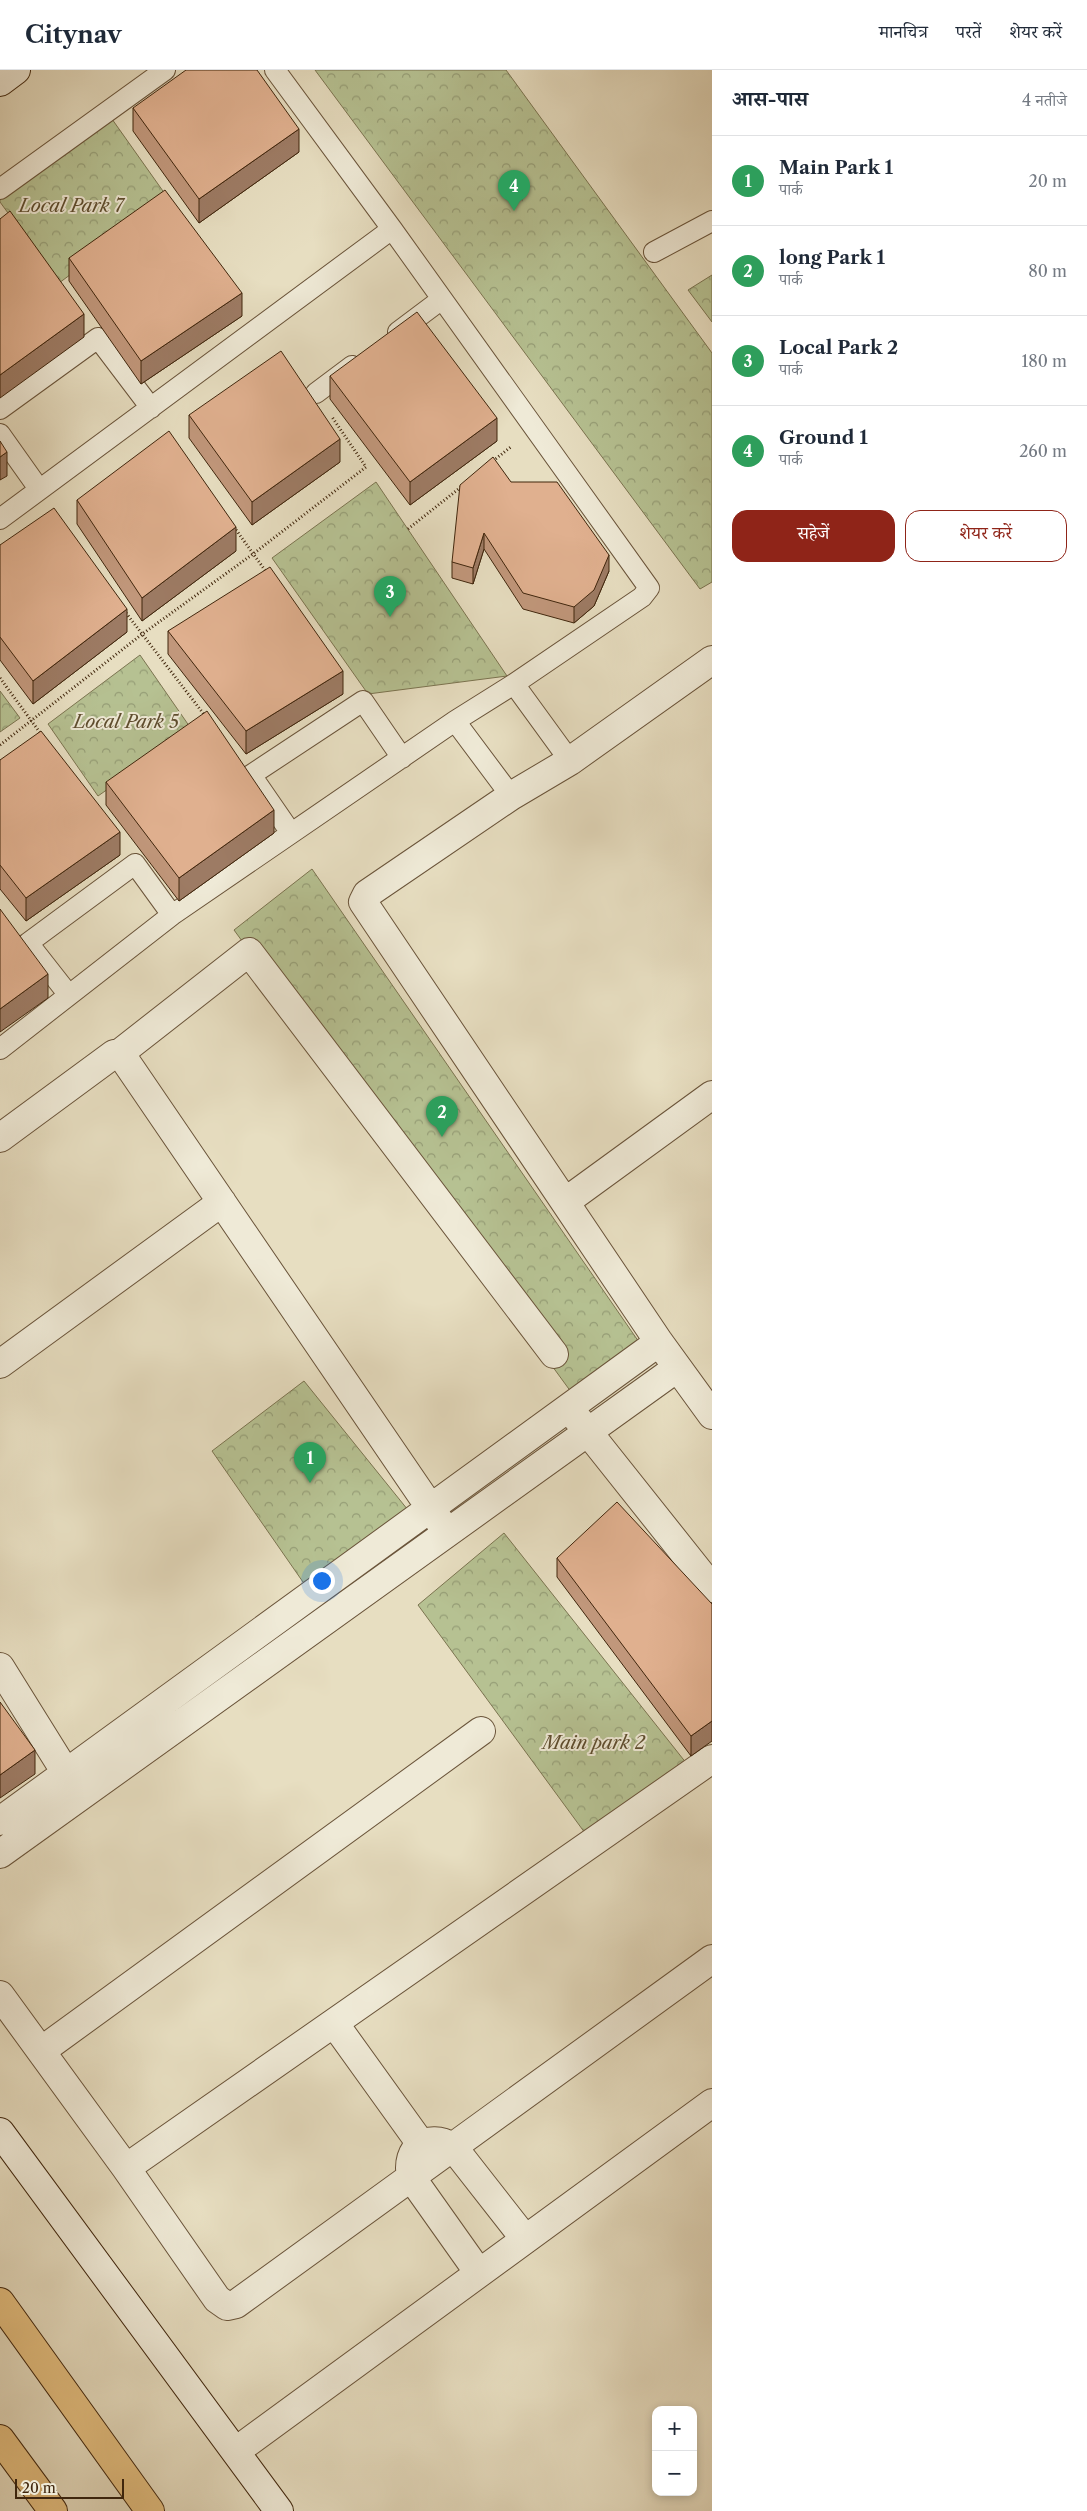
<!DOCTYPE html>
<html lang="hi">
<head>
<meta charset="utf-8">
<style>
	body { margin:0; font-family:"Libre Caslon Text","Noto Serif Devanagari",serif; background:#f2f2f3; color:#1f2937 }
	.controls { position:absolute; right:15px; bottom:15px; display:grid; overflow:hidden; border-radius:10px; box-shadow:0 2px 8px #0003 }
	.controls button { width:45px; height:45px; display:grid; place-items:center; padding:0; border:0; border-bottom:1px solid #e0e1e3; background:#fff; color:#1f2937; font:25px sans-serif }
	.scale { position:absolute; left:15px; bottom:12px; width:109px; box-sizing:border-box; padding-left:5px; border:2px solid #40260d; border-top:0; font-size:14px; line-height:18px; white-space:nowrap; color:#40260d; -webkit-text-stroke:4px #efead7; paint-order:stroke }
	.you { position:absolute; left:321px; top:1510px; width:18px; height:18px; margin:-12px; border:4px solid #fff; border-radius:50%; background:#1a73e8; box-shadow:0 0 0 8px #1a73e833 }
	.badge { display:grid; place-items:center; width:32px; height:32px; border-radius:50%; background:#8f2418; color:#fff; font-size:16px; font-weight:700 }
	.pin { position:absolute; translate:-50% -41px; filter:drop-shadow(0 1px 2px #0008) }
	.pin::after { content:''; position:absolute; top:26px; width:18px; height:15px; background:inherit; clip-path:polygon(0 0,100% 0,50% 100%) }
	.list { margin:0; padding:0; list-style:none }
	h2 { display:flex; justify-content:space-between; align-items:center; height:65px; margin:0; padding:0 20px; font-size:21px }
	h2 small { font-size:16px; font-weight:400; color:#747a83 }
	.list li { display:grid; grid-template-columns:32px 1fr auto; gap:15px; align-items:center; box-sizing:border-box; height:90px; padding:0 20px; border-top:1px solid #e0e1e3 }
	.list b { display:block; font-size:19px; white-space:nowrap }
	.list p { margin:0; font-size:16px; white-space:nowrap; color:#747a83 }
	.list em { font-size:16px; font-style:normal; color:#747a83 }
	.actions { display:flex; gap:10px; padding:15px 20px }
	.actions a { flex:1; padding:11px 0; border:1px solid #8f2418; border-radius:15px; text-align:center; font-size:18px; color:#8f2418 }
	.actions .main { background:#8f2418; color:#fff }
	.map { position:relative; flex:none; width:712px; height:2441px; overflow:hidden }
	header { display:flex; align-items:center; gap:30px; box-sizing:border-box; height:70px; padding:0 25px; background:#fff; border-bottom:1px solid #e0e1e3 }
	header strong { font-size:24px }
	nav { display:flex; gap:28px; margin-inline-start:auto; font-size:18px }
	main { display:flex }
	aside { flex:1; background:#fff }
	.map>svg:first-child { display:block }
</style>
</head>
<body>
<header>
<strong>Citynav</strong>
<nav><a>मानचित्र</a><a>परतें</a><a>शेयर करें</a></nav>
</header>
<main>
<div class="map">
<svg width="712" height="2441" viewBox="0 0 712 2441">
	<defs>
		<pattern id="forest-crowns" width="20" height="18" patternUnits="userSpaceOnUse" patternTransform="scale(1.25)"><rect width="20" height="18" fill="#b6c192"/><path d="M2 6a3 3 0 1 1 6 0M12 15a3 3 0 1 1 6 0" fill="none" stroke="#959d76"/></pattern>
	</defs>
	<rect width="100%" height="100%" fill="#e7dec1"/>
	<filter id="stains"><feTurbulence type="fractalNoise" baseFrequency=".004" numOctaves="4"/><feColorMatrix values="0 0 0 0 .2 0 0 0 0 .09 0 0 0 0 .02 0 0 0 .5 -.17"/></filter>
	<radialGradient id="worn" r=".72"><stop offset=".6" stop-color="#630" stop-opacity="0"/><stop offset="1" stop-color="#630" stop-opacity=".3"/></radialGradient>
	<!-- forest -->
	<path fill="url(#forest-crowns)" stroke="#7b7450" d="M315,0H506L712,283V512L700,519Z
		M107,42L170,131L59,213L0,132V119Z
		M712,205V252L688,220Z
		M376,412L507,606L368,624L272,488Z
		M140,585L192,660L98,726L48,654Z
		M0,621L20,648L0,662Z
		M312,799L641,1275L574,1326L234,860Z
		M304,1311L412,1445L312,1525L212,1381Z
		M504,1463L687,1694L585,1763L418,1535Z"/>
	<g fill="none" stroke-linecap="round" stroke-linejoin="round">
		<!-- lane casing -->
		<g stroke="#6a543a" stroke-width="22">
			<path id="lane" d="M0,119L165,0
				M654,182L712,151
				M398,262L442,229
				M316,323L352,296
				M0,339L98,268L151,338
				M0,364L39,419
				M0,449L392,159
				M514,614L570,691
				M455,651L511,726
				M291,763L251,705L363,631L402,688
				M68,924L28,873L135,794L172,845
				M0,979L172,845L455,651L514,614L642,527L649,518L392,159L275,0"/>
		</g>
		<!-- street casing -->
		<g stroke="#6a543a" stroke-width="30">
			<path id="street" d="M712,590L570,691L511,726L367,824L363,832L659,1272L712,1345
				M120,983L440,1452
				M0,1068L114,984L120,983L249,882L554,1284
				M565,1132L712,1025
				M0,1294L222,1132
				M576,1347L712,1518
				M0,1597L76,1719
				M0,1751L659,1272
				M0,1784L677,1298
				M0,1925L126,2098L712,1689
				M334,1953L421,2074
				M41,1981L481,1661
				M126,2098L217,2229L227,2236L236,2234L712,1889
				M479,2203L411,2107C405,2078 427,2062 453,2077L525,2169
				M236,2381L712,2033"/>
		</g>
		<!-- secondary casing -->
		<g stroke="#40260d" stroke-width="30">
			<path id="secondary" d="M0,12L16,0
				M0,2062L279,2441"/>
		</g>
		<!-- primary casing -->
		<g stroke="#40260d" stroke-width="30">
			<path id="primary" d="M0,2232L150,2441
				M0,2369L53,2441"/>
		</g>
		<!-- path -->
		<path stroke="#40260d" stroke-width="3" stroke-dasharray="1 2.5" stroke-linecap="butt" d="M493,391L512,376
			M234,457L267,503
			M408,459L461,417
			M126,543L206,647
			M0,608L41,664
			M0,675L141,565L253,484L366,397L332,347"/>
		<!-- lane -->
		<use href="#lane" stroke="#efead7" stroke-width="20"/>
		<!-- street -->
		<use href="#street" stroke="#efead7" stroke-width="28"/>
		<!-- secondary -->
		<use href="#secondary" stroke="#efead7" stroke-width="28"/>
		<!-- primary -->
		<use href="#primary" stroke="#e4bf80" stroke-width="28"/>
	</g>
	<!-- wall -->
	<path fill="#c1977b" stroke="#40260d" d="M133,38L299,82L199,153L133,61Z
		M69,188L242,246L141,314L69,211Z
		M330,306L497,371L410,435L330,329Z
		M189,345L340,392L252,455L189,368Z
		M511,412L609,501L594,536L574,553L523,539L484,479L473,514L452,508V492Z
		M77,430L236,481L142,551L77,454Z
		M0,475L127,562L33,634L0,590Z
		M168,561L343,624L246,684L168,584Z
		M0,690L120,785L26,851L0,819Z
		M106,712L274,763L179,831L106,735Z
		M557,1488L712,1534L691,1686L557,1507Z"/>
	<!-- shaded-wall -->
	<path fill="#9d7b64" stroke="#40260d" d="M299,59V82L199,153V129Z
		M242,223V246L141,314V291Z
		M84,244V267L0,328V305Z
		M497,348V371L410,435V412Z
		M340,369V392L252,455V432Z
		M7,382V406L0,410V387Z
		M236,457V481L142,551V528Z
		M484,463V479L473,514V498Z
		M609,485V501L594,536L574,553V537Z
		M127,539V562L33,634V611Z
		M343,601V624L246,684V661Z
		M274,740V763L179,831V808Z
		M120,762V785L26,851V828Z
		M48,904V928L0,962V939Z
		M712,1651V1671L691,1686V1666Z
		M35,1680V1704L0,1728V1705Z"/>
	<!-- building -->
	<path fill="#e0b08f" stroke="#40260d" d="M186,0H257L299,59L199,129L133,38Z
		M165,120L242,223L141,291L69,188Z
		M10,141L84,244L0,305V149Z
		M417,242L497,348L410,412L330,306Z
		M281,281L340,369L252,432L189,345Z
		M169,361L236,457L142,528L77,430Z
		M0,371L7,382L0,387Z
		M493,387L511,412H557L609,485L594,520L574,537L523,523L484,463L473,498L452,492L460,415Z
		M54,438L127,539L33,611L0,567V475Z
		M270,497L343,601L246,661L168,561Z
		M207,641L274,740L179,808L106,712Z
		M41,661L120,762L26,828L0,795V690Z
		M0,839L48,904L0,939Z
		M617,1432L712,1534V1651L691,1666L557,1488Z
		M0,1632L35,1680L0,1705Z"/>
	<g text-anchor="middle" stroke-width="4" stroke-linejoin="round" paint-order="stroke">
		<!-- park labels -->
		<g font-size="18" font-style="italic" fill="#5e4d2e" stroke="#efead7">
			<text x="71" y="142">Local Park 7</text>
			<text x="126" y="658">Local Park 5</text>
			<text x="594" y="1679">Main park 2</text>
		</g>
	</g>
	<rect width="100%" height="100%" filter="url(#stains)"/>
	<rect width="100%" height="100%" fill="url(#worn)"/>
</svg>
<div class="controls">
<button>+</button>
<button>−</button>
</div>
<div class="scale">20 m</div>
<div class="you"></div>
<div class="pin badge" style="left:310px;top:1413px;background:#2e9e5b">1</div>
<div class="pin badge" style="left:442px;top:1067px;background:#2e9e5b">2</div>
<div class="pin badge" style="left:390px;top:547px;background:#2e9e5b">3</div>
<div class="pin badge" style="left:514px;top:141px;background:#2e9e5b">4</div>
</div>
<aside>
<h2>आस-पास<small>4 नतीजे</small></h2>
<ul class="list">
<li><span class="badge" style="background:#2e9e5b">1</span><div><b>Main Park 1</b><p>पार्क</p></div><em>20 m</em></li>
<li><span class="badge" style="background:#2e9e5b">2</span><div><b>long Park 1</b><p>पार्क</p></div><em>80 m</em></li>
<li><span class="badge" style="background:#2e9e5b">3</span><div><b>Local Park 2</b><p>पार्क</p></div><em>180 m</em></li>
<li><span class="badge" style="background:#2e9e5b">4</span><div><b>Ground 1</b><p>पार्क</p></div><em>260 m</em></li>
</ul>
<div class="actions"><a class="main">सहेजें</a><a>शेयर करें</a></div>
</aside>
</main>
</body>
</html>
